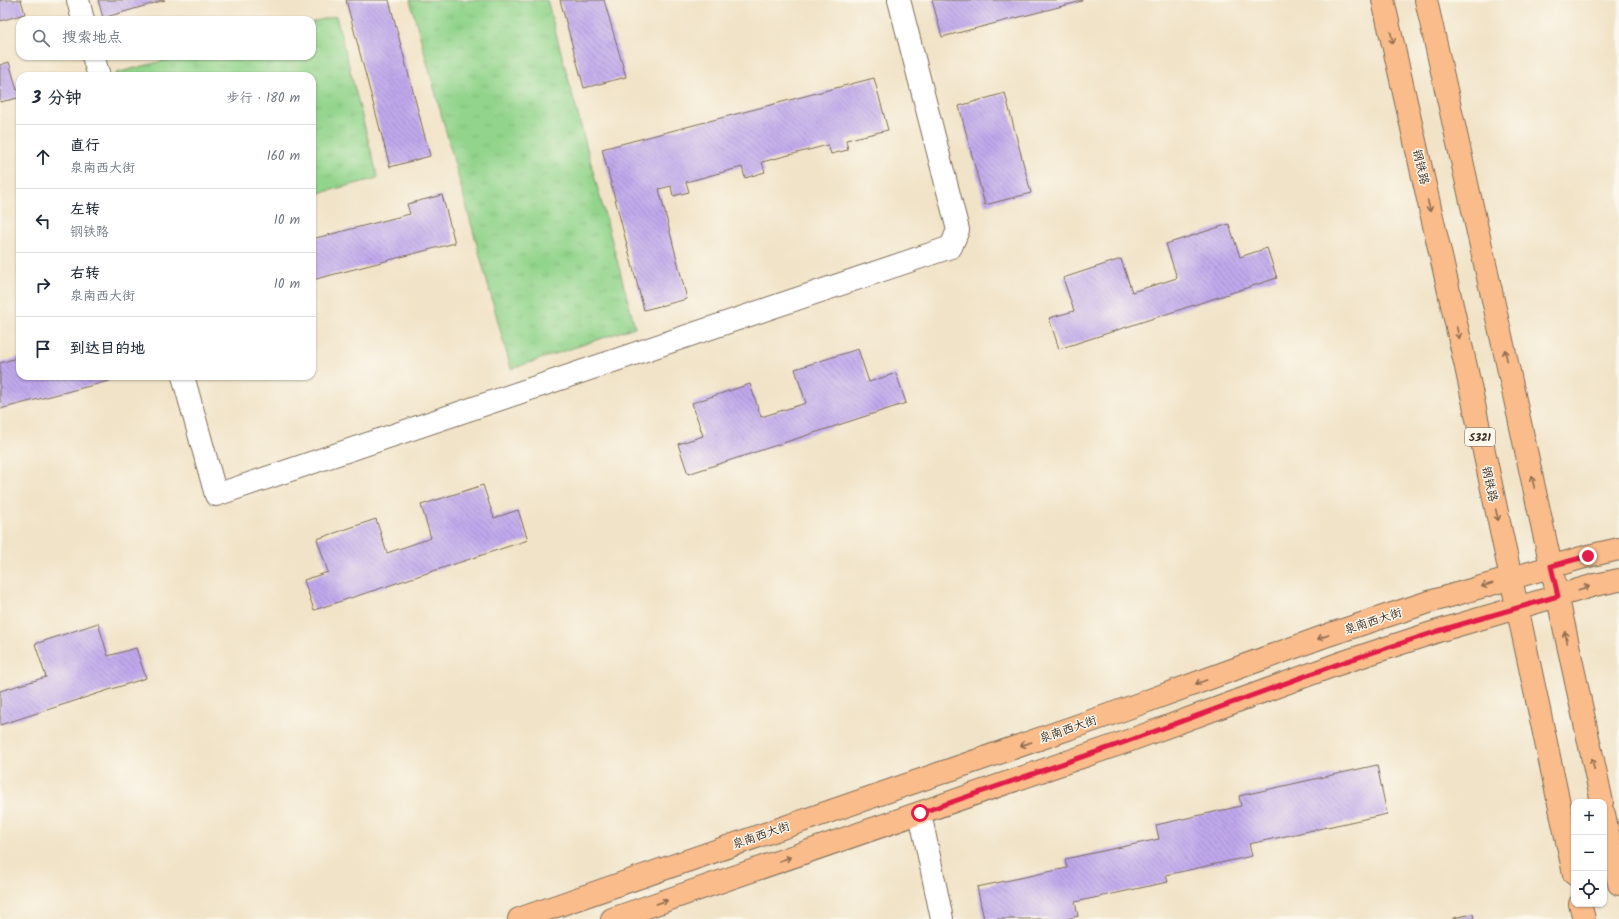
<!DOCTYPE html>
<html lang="zh">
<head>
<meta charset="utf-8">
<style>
	body { margin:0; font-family:Kalam,"LXGW WenKai TC",sans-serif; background:#f2f2f3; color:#1f2937 }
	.controls { position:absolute; right:12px; bottom:12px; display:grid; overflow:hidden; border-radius:8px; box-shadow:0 1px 3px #0004 }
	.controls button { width:36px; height:36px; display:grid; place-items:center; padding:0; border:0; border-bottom:1px solid #e0e1e3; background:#fff; color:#1f2937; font:20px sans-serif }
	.stop { position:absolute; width:12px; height:12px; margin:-9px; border:3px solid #e11d48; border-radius:50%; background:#fff }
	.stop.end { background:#e11d48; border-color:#fff; box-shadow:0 1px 4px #0008 }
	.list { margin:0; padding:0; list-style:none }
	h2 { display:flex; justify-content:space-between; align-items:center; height:52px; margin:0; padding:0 16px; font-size:17px }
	h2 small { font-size:13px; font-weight:400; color:#747a83 }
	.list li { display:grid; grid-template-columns:26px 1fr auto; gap:12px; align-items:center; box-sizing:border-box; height:64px; padding:0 16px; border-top:1px solid #e0e1e3 }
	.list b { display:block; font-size:15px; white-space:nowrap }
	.list p { margin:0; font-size:13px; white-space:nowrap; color:#747a83 }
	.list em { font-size:13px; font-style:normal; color:#747a83 }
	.icon { flex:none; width:22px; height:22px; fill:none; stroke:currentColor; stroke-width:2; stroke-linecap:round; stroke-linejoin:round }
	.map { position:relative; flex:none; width:1619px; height:919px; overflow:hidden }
	.search { position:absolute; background:#fff; box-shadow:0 1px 3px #0004; left:16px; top:16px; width:300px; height:44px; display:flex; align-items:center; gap:10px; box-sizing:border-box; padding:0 14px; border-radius:12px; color:#747a83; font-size:15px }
	.panel { position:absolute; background:#fff; box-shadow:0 1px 3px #0004; left:16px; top:72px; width:300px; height:308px; border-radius:12px }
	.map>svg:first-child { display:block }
</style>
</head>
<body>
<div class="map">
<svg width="1619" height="919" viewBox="0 0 1619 919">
	<defs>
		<pattern id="grass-tufts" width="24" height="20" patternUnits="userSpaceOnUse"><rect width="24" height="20" fill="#92d48b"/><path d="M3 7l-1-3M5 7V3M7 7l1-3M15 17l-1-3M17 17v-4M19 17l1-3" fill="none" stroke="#7fb678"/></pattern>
		<pattern id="building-back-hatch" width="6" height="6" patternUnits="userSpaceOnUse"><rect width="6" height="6" fill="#c0a8ec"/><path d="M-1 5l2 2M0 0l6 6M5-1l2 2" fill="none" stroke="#9d89bf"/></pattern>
	</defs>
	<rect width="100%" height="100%" fill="#fbf7ec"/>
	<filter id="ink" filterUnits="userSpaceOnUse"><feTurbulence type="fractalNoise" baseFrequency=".025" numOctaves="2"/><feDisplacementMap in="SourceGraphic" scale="8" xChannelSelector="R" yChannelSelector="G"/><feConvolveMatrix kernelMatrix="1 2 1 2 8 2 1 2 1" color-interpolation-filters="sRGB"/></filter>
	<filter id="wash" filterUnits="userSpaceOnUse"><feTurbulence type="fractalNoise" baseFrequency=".012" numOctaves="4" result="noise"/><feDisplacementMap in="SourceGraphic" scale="16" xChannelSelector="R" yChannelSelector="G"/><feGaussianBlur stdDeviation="0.9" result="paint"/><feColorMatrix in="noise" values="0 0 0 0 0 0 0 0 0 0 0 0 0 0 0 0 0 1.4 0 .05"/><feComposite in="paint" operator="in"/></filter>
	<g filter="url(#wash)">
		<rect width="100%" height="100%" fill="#f1e3c7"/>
		<!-- grass -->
		<path fill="url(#grass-tufts)" stroke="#667f54" d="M410,0H547L635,327L511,369Z
			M336,16L378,178L312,195V76H116V73L182,56H312V22Z"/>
		<g id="blocks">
			<!-- building -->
			<path fill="url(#building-back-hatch)" d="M0,0H21L25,14L0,21Z
				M98,0H165L103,18Z
				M346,0H389L430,156L390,167Z
				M560,0H604L626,77L584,88Z
				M932,0H1082V1L942,37Z
				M9,62L17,90L20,89V102L18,98L0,102V65Z
				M874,78L888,130L846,140L848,150L831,154L828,145L762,162L765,172L745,178L742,167L686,182L689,192L673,196L671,186L659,189L687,299L644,310L602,149Z
				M1005,93L1031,193L985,205L959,106Z
				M442,195L455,243L312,280V239L410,214L407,204Z
				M1229,224L1240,257L1267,248L1277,278L1059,349L1049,318L1074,311L1063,278L1121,259L1132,292L1177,278L1166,244Z
				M858,349L869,382L896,373L906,403L688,474L678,444L703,436L692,403L750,384L761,417L806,403L795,369Z
				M20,357V376H108L109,381L0,409V363Z
				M483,485L494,518L518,510L528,540L314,610L304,580L328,572L317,539L376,519L387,553L431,538L421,505Z
				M98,623L108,656L136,648L146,678L0,725V691L46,677L35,644Z
				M1377,765L1387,814L1249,844L1252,856L1166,875L1168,882L1075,902L1078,916L1066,919H984L977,887L1067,868L1065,859L1159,839L1156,825L1241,806L1239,796Z
				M1473,914L1474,919H1453V918Z"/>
		</g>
	</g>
	<g filter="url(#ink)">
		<use href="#blocks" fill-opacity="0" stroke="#7b6b59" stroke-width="1"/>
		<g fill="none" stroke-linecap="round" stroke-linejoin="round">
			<!-- minor casing -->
			<g stroke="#7b6b59" stroke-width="24">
				<path id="minor" d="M78,0L83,20
					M93,56L99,76
					M183,376L216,495L951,247L958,230L899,0
					M920,813L942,919"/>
			</g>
			<!-- major casing -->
			<g stroke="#7b6b59" stroke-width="24">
				<path id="major" d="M1383,0L1466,367L1574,874
					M1426,0L1506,358L1602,802
					M1604,814L1619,884
					M1580,904L1584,919
					M519,919L1117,712L1328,635L1429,602L1588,556L1619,549
					M612,919L1128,741L1338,664L1438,631L1595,585L1619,580"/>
			</g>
			<!-- minor -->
			<use href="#minor" stroke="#fff" stroke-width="22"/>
			<!-- major -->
			<use href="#major" stroke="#f9bc8a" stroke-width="22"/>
		</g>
		<!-- one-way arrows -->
		<defs><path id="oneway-shaft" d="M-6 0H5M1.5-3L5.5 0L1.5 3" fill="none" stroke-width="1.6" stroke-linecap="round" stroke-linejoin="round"/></defs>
		<g stroke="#906c4f">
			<use href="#oneway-shaft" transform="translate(1392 38) rotate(77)"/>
			<use href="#oneway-shaft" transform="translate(1429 206) rotate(77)"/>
			<use href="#oneway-shaft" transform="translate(1458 333) rotate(77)"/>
			<use href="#oneway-shaft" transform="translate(1506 355) rotate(-102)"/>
			<use href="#oneway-shaft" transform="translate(1533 482) rotate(-102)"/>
			<use href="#oneway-shaft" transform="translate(1497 515) rotate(78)"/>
			<use href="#oneway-shaft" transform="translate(1487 585) rotate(163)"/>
			<use href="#oneway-shaft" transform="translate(1584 588) rotate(-17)"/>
			<use href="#oneway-shaft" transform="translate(1323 637) rotate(160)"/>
			<use href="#oneway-shaft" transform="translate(1566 637) rotate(-102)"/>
			<use href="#oneway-shaft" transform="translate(1201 682) rotate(160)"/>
			<use href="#oneway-shaft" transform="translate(1026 744) rotate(161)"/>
			<use href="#oneway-shaft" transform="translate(1593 764) rotate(-102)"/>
			<use href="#oneway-shaft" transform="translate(785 859) rotate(-19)"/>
			<use href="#oneway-shaft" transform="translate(662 902) rotate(-19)"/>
		</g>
	</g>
	<g fill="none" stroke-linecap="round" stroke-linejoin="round" filter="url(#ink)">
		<!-- route -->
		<path stroke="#e11d48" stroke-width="5" d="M920,813L1128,741L1338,664L1438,631L1558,596L1551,566L1588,556"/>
	</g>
	<g text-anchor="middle" stroke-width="3" stroke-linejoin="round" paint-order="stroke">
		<!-- shield labels -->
		<rect fill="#fbf7ec" stroke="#75685c" stroke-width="1" x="1465" y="428" width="30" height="18" rx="3"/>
		<g font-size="11" font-weight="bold" fill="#3b2a1e">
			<text x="1480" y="441">S321</text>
		</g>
		<!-- street labels -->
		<g font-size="12" fill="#3b2a1e" stroke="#fbf7ec">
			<text transform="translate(1421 167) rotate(77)" y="4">钢铁路</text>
			<text transform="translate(1490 484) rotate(78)" y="4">钢铁路</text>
			<text transform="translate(1373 621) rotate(-18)" y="4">泉南西大街</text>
			<text transform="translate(1068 729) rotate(-19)" y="4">泉南西大街</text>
			<text transform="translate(761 835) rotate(-19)" y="4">泉南西大街</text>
		</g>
	</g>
</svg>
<div class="controls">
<button>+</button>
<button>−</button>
<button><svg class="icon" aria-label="locate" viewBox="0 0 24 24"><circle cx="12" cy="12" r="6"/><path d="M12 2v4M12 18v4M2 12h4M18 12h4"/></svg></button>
</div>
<div class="stop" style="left:920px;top:813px"></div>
<div class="stop end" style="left:1588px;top:556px"></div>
<div class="search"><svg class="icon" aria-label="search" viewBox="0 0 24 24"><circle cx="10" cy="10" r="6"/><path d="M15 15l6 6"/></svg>搜索地点</div>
<section class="panel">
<h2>3 分钟<small>步行 · 180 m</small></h2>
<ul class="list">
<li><svg class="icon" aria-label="ahead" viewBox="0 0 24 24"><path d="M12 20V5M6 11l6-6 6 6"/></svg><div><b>直行</b><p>泉南西大街</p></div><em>160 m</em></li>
<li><svg class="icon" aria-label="left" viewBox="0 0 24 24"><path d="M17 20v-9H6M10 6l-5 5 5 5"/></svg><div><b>左转</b><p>钢铁路</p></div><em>10 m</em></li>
<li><svg class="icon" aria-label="right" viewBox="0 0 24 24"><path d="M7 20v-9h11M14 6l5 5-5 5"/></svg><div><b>右转</b><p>泉南西大街</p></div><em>10 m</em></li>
<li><svg class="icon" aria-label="arrive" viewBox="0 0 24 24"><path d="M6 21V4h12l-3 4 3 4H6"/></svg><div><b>到达目的地</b></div></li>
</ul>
</section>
</div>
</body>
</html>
